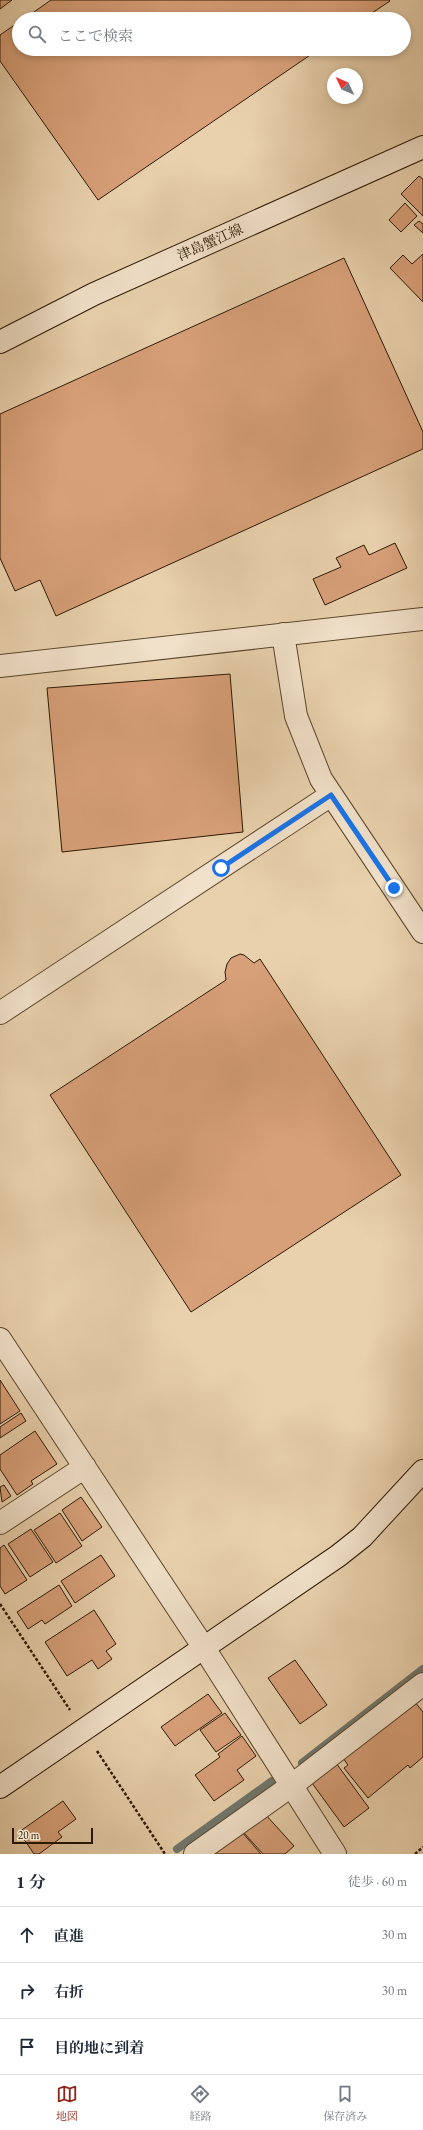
<!DOCTYPE html>
<html lang="ja">
<head>
<meta charset="utf-8">
<style>
	body { margin:0; font-family:"EB Garamond","Noto Serif JP",serif; background:#f6f6f7; color:#1f2937 }
	.compass { position:absolute; left:327px; top:68px; width:36px; height:36px; border-radius:50%; background:#fff; box-shadow:0 2px 6px #0003; rotate:314deg }
	.scale { position:absolute; left:12px; bottom:10px; width:81px; box-sizing:border-box; padding-left:4px; border:2px solid #2c1902; border-top:0; font-size:11px; line-height:14px; white-space:nowrap; color:#2c1902; -webkit-text-stroke:3px #f1e1ca; paint-order:stroke }
	.stop { position:absolute; width:12px; height:12px; margin:-9px; border:3px solid #1a73e8; border-radius:50%; background:#fff }
	.stop.end { background:#1a73e8; border-color:#fff; box-shadow:0 1px 4px #0008 }
	.list { margin:0; padding:0; list-style:none }
	h2 { display:flex; justify-content:space-between; align-items:center; height:52px; margin:0; padding:0 16px; font-size:17px }
	h2 small { font-size:13px; font-weight:400; color:#747a83 }
	.list li { display:grid; grid-template-columns:26px 1fr auto; gap:12px; align-items:center; box-sizing:border-box; height:56px; padding:0 16px; border-top:1px solid #e0e1e3 }
	.list b { display:block; font-size:15px; white-space:nowrap }
	.list em { font-size:13px; font-style:normal; color:#747a83 }
	.icon { flex:none; width:22px; height:22px; fill:none; stroke:currentColor; stroke-width:2; stroke-linecap:round; stroke-linejoin:round }
	.map { position:relative; flex:none; width:423px; height:1854px; overflow:hidden }
	.search { position:absolute; background:#fff; box-shadow:0 2px 6px #0003; left:12px; right:12px; top:12px; height:44px; display:flex; align-items:center; gap:10px; box-sizing:border-box; padding:0 14px; border-radius:22px; color:#747a83; font-size:15px }
	.sheet { height:220px; background:#fff }
	nav { display:flex; justify-content:space-around; align-items:center; box-sizing:border-box; height:56px; border-top:1px solid #e0e1e3; background:#fff; font-size:11px; color:#747a83 }
	nav a { display:grid; justify-items:center; gap:2px }
	nav .on { color:#8f2418 }
	.map>svg:first-child { display:block }
</style>
</head>
<body>
<div class="map">
<svg width="423" height="1854" viewBox="0 0 423 1854">
	<rect width="100%" height="100%" fill="#e9d1ad"/>
	<filter id="stains"><feTurbulence type="fractalNoise" baseFrequency=".005" numOctaves="4"/><feColorMatrix values="0 0 0 0 .2 0 0 0 0 .09 0 0 0 0 .02 0 0 0 .5 -.17"/></filter>
	<radialGradient id="worn" r=".72"><stop offset=".6" stop-color="#630" stop-opacity="0"/><stop offset="1" stop-color="#630" stop-opacity=".3"/></radialGradient>
	<g fill="none" stroke-linecap="round" stroke-linejoin="round">
		<!-- stream -->
		<path stroke="#6f776d" stroke-width="8" d="M302,1763L423,1669
			M177,1849L272,1781"/>
	</g>
	<!-- building -->
	<path fill="#d8a079" stroke="#2c1902" d="M0,0H12L0,9Z
		M51,0H389L390,1L363,19H24Z
		M19,22V49H319L98,200L0,61V35Z
		M419,176L423,179V216L401,194Z
		M405,203L417,216L401,232L389,220Z
		M419,221L423,224V233L414,225Z
		M423,254V302L390,268L403,255L412,264Z
		M344,258L423,432V449L56,616L40,580L15,591L0,558V414Z
		M395,543L407,568L325,605L313,579L341,567L336,558L364,545L369,555Z
		M230,674L243,832L62,852L47,688Z
		M240,954L244,955L254,963L260,959L401,1175L191,1312L50,1095L226,980L225,972L227,964L231,958Z
		M0,1380L20,1411L0,1424Z
		M21,1413L26,1421L0,1438V1427Z
		M35,1431L57,1464L31,1481L33,1484L17,1495L0,1469V1455Z
		M4,1485L11,1496L2,1502L0,1487Z
		M81,1497L102,1527L82,1541L62,1510Z
		M60,1513L82,1546L56,1563L34,1530Z
		M31,1529L53,1562L30,1577L8,1544Z
		M4,1545L27,1580L5,1594L0,1586V1548Z
		M101,1555L115,1576L75,1603L61,1581Z
		M59,1585L72,1606L45,1624L42,1620L28,1629L17,1612Z
		M94,1610L116,1644L106,1651L112,1659L98,1669L92,1660L67,1676L45,1642Z
		M295,1660L327,1705L300,1724L268,1678Z
		M208,1694L222,1713L175,1746L161,1727Z
		M414,1701L423,1712V1757L410,1768L408,1765L368,1798L344,1768L348,1765L343,1758Z
		M225,1713L241,1735L216,1752L200,1730Z
		M242,1736L256,1756L237,1770L244,1780L214,1801L195,1775L220,1757L218,1754Z
		M336,1763L369,1808L344,1827L312,1783Z
		M63,1801L76,1819L58,1832L62,1837L39,1854H34L19,1832Z
		M265,1814L294,1846L285,1854H263L244,1833Z
		M240,1830L261,1854H213Z"/>
	<g fill="none" stroke-linecap="round" stroke-linejoin="round">
		<!-- street casing -->
		<g stroke="#5b472d" stroke-width="24">
			<path id="street" d="M283,634L296,716L321,779L423,932
				M0,666L423,619
				M0,1013L331,795
				M0,1339L204,1648L335,1854
				M0,1523L85,1467
				M195,1854L291,1786L423,1684"/>
		</g>
		<!-- secondary casing -->
		<g stroke="#2c1902" stroke-width="24">
			<path id="secondary" d="M0,342L94,294L423,147
				M0,1787L338,1556L362,1537L423,1471"/>
		</g>
		<!-- path -->
		<path stroke="#2c1902" stroke-width="2.5" stroke-dasharray="3 2" stroke-linecap="butt" d="M0,1604L70,1710
			M97,1751L165,1854
			M415,1854L423,1847"/>
		<!-- street -->
		<use href="#street" stroke="#f1e1ca" stroke-width="22"/>
		<!-- secondary -->
		<use href="#secondary" stroke="#f1e1ca" stroke-width="22"/>
	</g>
	<g fill="none" stroke-linecap="round" stroke-linejoin="round">
		<!-- route -->
		<path stroke="#1a73e8" stroke-width="5" d="M221,868L331,795L394,888"/>
	</g>
	<g text-anchor="middle" stroke-width="3" stroke-linejoin="round" paint-order="stroke">
		<!-- street labels -->
		<g font-size="14" fill="#2c1902" stroke="#f1e1ca">
			<text transform="translate(210 242) rotate(-24)" y="5">津島蟹江線</text>
		</g>
	</g>
	<rect width="100%" height="100%" filter="url(#stains)"/>
	<rect width="100%" height="100%" fill="url(#worn)"/>
</svg>
<svg class="compass" viewBox="-18 -18 36 36"><path d="M0-13l5 13h-10z" fill="#e53935"/><path d="M0 13l5-13h-10z" fill="#747a83"/></svg>
<div class="scale">20 m</div>
<div class="stop" style="left:221px;top:868px"></div>
<div class="stop end" style="left:394px;top:888px"></div>
<div class="search"><svg class="icon" aria-label="search" viewBox="0 0 24 24"><circle cx="10" cy="10" r="6"/><path d="M15 15l6 6"/></svg>ここで検索</div>
</div>
<section class="sheet">
<h2>1 分<small>徒歩 · 60 m</small></h2>
<ul class="list">
<li><svg class="icon" aria-label="ahead" viewBox="0 0 24 24"><path d="M12 20V5M6 11l6-6 6 6"/></svg><div><b>直進</b></div><em>30 m</em></li>
<li><svg class="icon" aria-label="right" viewBox="0 0 24 24"><path d="M7 20v-9h11M14 6l5 5-5 5"/></svg><div><b>右折</b></div><em>30 m</em></li>
<li><svg class="icon" aria-label="arrive" viewBox="0 0 24 24"><path d="M6 21V4h12l-3 4 3 4H6"/></svg><div><b>目的地に到着</b></div></li>
</ul>
</section>
<nav>
<a class="on"><svg class="icon" aria-label="map" viewBox="0 0 24 24"><path d="M3 6l6-2 6 2 6-2v14l-6 2-6-2-6 2zM9 4v14M15 6v14"/></svg>地図</a>
<a><svg class="icon" aria-label="directions" viewBox="0 0 24 24"><path d="M12 3l9 9-9 9-9-9zM9 14v-3h6M13 9l2 2-2 2"/></svg>経路</a>
<a><svg class="icon" aria-label="saved" viewBox="0 0 24 24"><path d="M7 4h10v16l-5-4-5 4z"/></svg>保存済み</a>
</nav>
</body>
</html>
